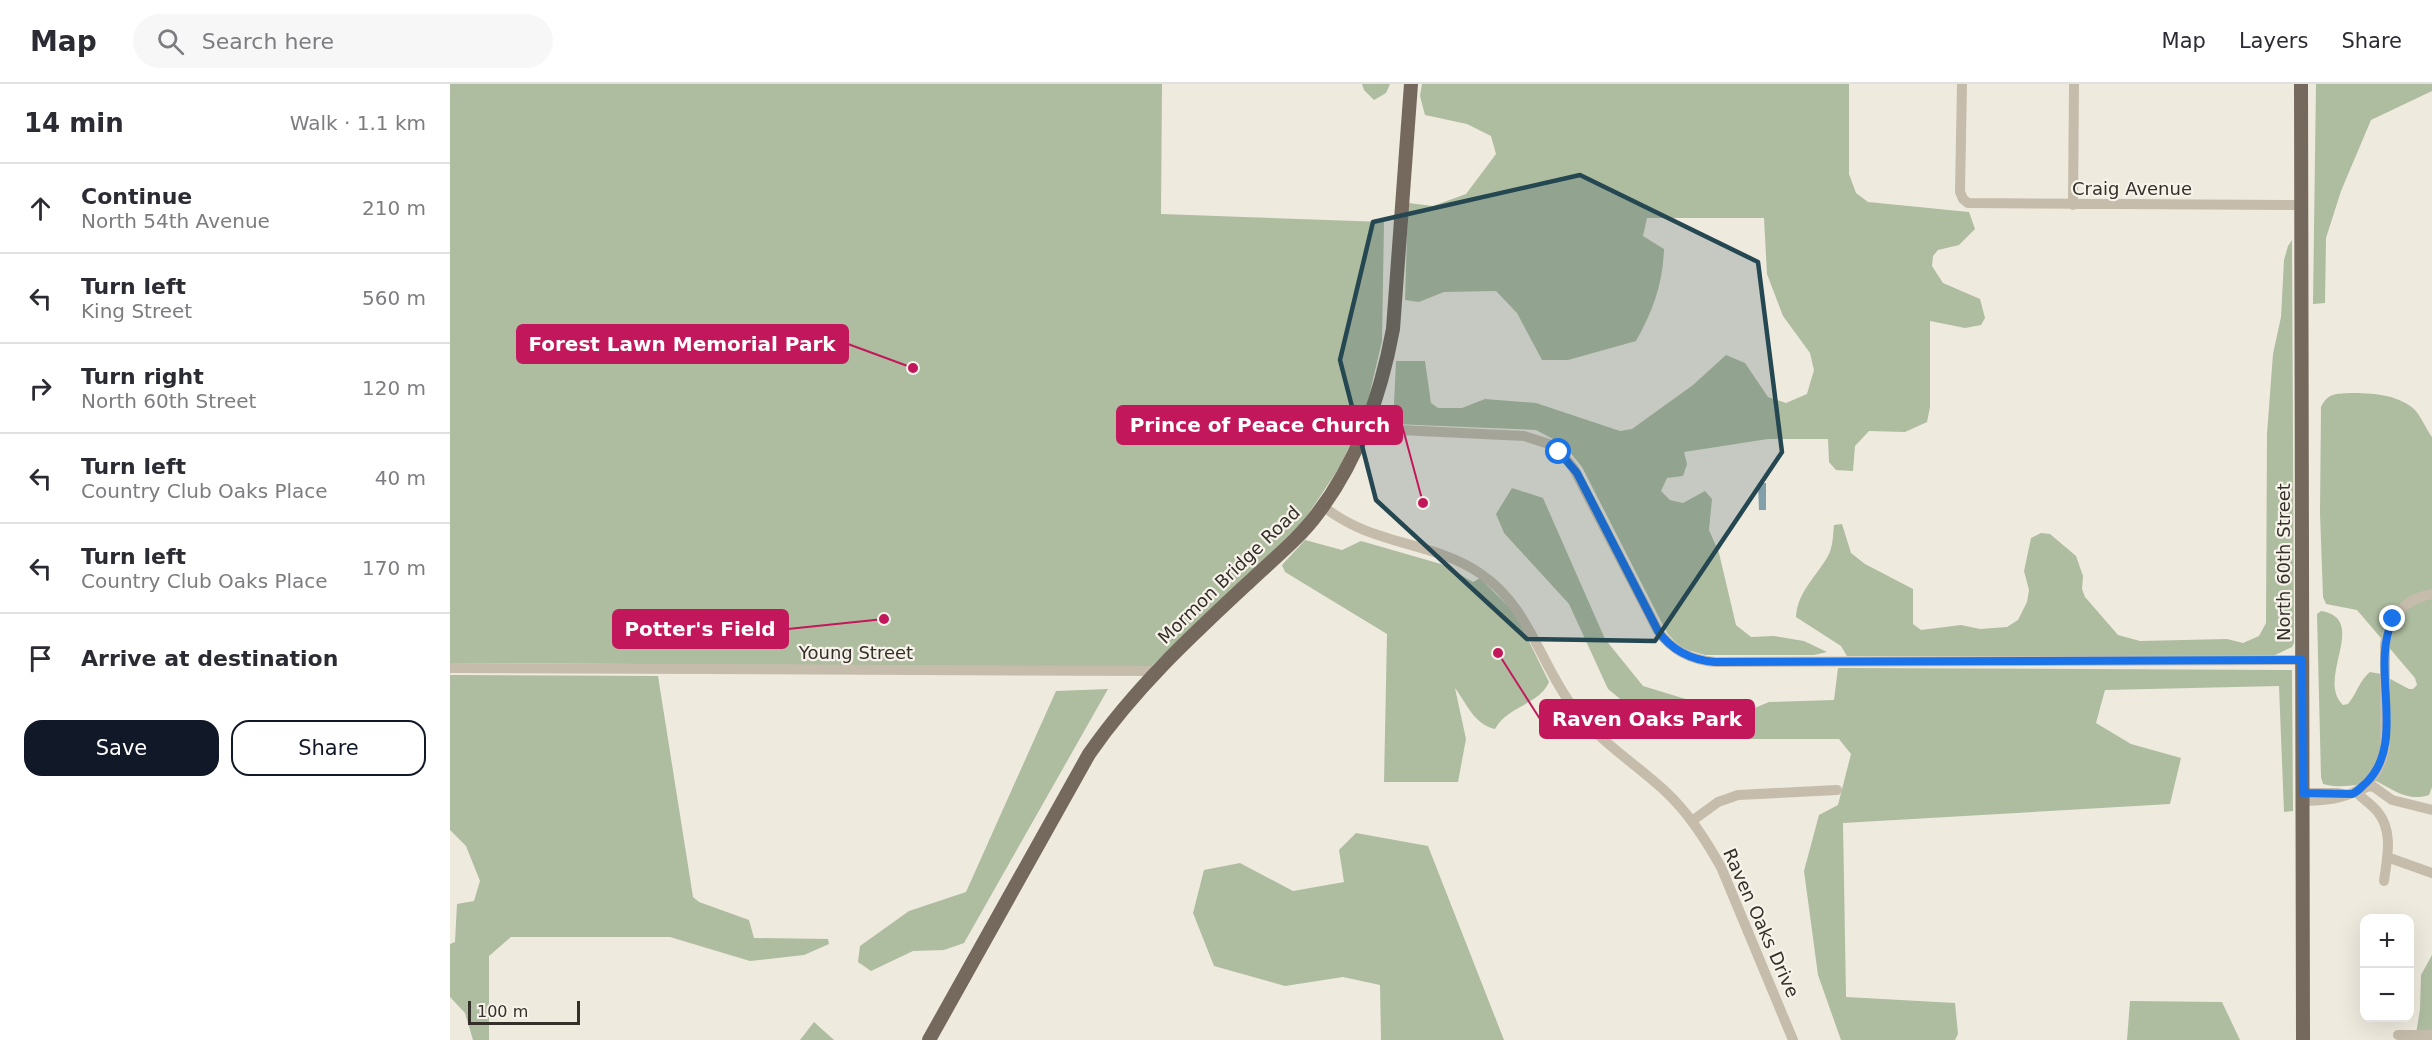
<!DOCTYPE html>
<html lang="en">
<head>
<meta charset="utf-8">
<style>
	body { margin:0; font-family:"DejaVu Sans",sans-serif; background:#f7f7f7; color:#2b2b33 }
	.controls { position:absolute; right:18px; bottom:18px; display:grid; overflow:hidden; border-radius:12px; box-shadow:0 6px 24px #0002 }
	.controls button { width:54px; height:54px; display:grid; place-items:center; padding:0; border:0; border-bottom:2px solid #e1e1e2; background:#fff; color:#2b2b33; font:30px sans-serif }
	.scale { position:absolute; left:18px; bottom:15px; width:112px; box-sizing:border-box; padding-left:6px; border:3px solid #352f2a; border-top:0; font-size:16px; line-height:21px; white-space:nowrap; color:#352f2a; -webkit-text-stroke:4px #f7f3ea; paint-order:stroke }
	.stop { position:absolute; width:18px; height:18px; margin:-14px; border:4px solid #1a73e8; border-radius:50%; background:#fff }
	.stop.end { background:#1a73e8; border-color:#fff; box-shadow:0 2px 6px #0008 }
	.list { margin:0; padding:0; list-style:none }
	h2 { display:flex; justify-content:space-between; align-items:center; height:78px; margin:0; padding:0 24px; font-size:26px }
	h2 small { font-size:20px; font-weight:400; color:#7c7c81 }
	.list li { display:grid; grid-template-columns:39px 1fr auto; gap:18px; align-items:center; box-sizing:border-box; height:90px; padding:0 24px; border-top:2px solid #e1e1e2 }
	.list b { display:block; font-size:22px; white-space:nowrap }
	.list p { margin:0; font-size:20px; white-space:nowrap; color:#7c7c81 }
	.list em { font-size:20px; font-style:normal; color:#7c7c81 }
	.actions { display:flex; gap:12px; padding:18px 24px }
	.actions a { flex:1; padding:14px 0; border:2px solid #111827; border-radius:18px; text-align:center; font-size:21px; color:#111827 }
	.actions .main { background:#111827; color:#fff }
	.icon { flex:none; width:33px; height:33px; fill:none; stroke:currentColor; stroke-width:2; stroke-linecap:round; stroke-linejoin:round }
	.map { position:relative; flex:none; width:1982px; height:956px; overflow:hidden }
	header { display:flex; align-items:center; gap:36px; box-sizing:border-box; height:84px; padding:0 30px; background:#fff; border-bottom:2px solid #e1e1e2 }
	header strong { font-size:28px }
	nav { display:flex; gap:33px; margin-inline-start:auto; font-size:21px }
	.search { width:420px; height:54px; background:#f7f7f7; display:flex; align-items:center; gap:15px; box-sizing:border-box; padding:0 21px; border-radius:33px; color:#7c7c81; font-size:22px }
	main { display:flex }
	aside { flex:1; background:#fff }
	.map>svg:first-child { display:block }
</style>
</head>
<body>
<header>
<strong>Map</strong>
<div class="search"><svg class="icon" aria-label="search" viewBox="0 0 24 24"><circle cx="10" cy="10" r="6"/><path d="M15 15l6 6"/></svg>Search here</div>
<nav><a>Map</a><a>Layers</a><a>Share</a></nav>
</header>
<main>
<aside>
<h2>14 min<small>Walk · 1.1 km</small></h2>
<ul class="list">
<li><svg class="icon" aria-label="ahead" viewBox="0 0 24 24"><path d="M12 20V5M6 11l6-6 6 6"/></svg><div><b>Continue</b><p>North 54th Avenue</p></div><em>210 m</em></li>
<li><svg class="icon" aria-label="left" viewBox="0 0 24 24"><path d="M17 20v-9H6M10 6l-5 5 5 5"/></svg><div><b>Turn left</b><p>King Street</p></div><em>560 m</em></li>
<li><svg class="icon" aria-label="right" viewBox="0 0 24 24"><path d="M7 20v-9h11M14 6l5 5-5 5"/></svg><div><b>Turn right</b><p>North 60th Street</p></div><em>120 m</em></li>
<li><svg class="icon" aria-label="left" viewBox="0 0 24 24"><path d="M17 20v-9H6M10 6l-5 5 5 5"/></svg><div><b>Turn left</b><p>Country Club Oaks Place</p></div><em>40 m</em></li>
<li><svg class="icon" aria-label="left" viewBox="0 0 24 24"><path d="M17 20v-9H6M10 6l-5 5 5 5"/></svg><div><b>Turn left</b><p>Country Club Oaks Place</p></div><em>170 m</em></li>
<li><svg class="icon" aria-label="arrive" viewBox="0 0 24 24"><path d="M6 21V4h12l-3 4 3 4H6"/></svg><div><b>Arrive at destination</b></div></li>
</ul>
<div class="actions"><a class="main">Save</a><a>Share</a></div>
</aside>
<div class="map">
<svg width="1982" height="956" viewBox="0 0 1982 956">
	<rect width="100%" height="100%" fill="#efeade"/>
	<!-- green -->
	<path fill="#aebca0" d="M0,0H712L711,130L934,138L932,257L915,329L889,384L851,441L701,583L0,579Z
		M912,0H940L936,9L924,16L914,6Z
		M972,0H1399V90L1406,109L1418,118L1519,128L1525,145L1509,161L1488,166L1483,172L1482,182L1493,199L1530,215L1535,234L1531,241L1515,244L1480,237V323L1477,338L1455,348L1419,347L1405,362L1403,387L1386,386L1379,378L1378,355H1318L1234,368L1237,380L1233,392L1217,394L1211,407L1220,416L1233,419L1255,407L1262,415L1259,446L1269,469L1286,541L1301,553L1324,552L1354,557L1377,568L1364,571H1255L1231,564L1217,549L1132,383L1114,361L1086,346L943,340L946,277H975L981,319L988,324H1012L1035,315L1086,319L1170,347L1182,345L1243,301L1276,271L1295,279L1318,313L1336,319L1357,310L1364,286L1360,269L1333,232L1317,190L1314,134H1197L1193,152L1214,165C1213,199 1203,227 1186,257L1118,276H1092L1067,229L1046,207L994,208L969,218L955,216L958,119L983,122L1016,110L1046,70L1041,52L1017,40L975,31L970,12Z
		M1866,0H1982V7L1921,36L1891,107L1876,154L1875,219L1863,220Z
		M1842,156L1844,559L1842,563L1823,572H1397L1391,562L1346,533C1347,508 1368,491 1379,470C1383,462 1383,450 1384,441L1392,440L1401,469L1415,480L1463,505V540L1471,546L1511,541L1530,545L1557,543L1568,536L1577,518L1579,506L1574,487L1581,454L1591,449L1600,450L1626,472L1633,492L1632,505L1635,513L1668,551L1690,557L1777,555L1793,559L1809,552L1816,539L1817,350L1823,270L1831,233L1834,176L1838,162Z
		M1900,309C1921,309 1947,310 1964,325C1971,332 1976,345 1982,353V703L1979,711C1958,718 1944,706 1926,697C1909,701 1890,705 1873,700L1871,693L1867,530L1871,527C1920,535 1865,595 1893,621L1898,620C1907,609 1909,597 1920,588L1931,590L1959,605H1963L1967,601L1965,594L1907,526L1876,520L1873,513L1870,429L1871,323C1878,309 1885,310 1900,309Z
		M1062,404L1093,414L1155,555L1193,602L1288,631L1319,618L1384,616L1388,584L1842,586L1843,727L1834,728L1829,602L1655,606L1646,639L1681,660L1731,674L1720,720L1393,739L1396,913L1505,919L1508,950L1505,956H1391L1368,891L1354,787L1369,731L1388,721L1401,670L1389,655H1229L1202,641L1158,605L1119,520L1054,449L1046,430Z
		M855,456L892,466L911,457L991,480L1023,498L1030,494L1065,529L1099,598C1089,621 1057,622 1045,645C1024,640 1017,620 1005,604L1016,655L1008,698H934L937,550L835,488L832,481Z
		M0,591L208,592L243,813L249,818L299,836L304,854L378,855L379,860L354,871L300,877L220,853H61L39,872V956H23L15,929L0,913V860L5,858L7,820L24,817L30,797L16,762L0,746Z
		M658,605L514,859L494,866L463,867L421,887L408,878L410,862L459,827L516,808L606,607Z
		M906,749L978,762L1054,956H931L930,901L893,893L835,902L764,882L743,829L754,786L790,779L843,807L894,798L889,766Z
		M1982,871V956H1965L1970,925L1971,891Z
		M1680,917L1772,918L1790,956H1677Z
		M364,938L384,956H350Z"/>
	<!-- water -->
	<path fill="#81a0a9" d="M1308,399H1316V426H1309Z"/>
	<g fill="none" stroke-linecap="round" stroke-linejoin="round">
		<!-- minor -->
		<path stroke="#c6bcab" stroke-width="10" d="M1512,0L1510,108L1513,115L1518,119L1850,121
			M1623,121L1624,0
			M917,340L929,345L1074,352L1099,360L1113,371L1124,385L1208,547C1222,566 1241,576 1265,578L1852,576
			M873,422C921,462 982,456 1031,490C1076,520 1089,574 1118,616C1144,654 1181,676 1214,706C1238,728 1255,755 1271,783L1343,956
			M0,584L705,587
			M1853,709H1887L1897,711
			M1853,717C1893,717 1926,709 1935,664V560C1939,533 1955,515 1982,510
			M1242,737L1268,718L1288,711L1387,706
			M1937,773L1982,789
			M1934,797C1937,774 1944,747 1927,727C1921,720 1913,715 1906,708L1919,702L1924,703L1942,716L1982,726
			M1948,951H1982"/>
		<!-- major -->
		<path stroke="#75695d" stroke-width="14" d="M1851,0L1853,956
			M479,956L639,670C684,605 740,553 797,500C821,477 849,455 868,429C909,375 931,310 943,245L961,0"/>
	</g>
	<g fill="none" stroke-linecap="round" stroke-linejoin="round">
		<!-- route -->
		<path stroke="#1a73e8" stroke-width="8" d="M1109,368L1127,389L1208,547C1222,567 1241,576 1265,578L1852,576L1853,709L1902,710C1908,708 1911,703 1916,699C1958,658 1919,584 1943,535"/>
	</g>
	<!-- marked area -->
	<path fill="#244751" fill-opacity="0.2" stroke="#244751" stroke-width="4.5" stroke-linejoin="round" d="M1130,91L1308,178L1332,368L1205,557L1077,555L926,416L890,276L923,138Z"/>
	<g text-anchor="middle" stroke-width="4.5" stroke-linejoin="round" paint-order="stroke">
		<!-- street labels -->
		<g font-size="18" fill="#352f2a" stroke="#f7f3ea">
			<text x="1682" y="111">Craig Avenue</text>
			<text transform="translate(1834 478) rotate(-90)" y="6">North 60th Street</text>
			<text transform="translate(779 491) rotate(-44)" y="6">Mormon Bridge Road</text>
			<text x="406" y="575">Young Street</text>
			<text transform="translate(1311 839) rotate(66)" y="6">Raven Oaks Drive</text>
		</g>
	</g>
	<!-- callouts -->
	<path fill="none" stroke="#c2185b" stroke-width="2" d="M463 284L398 260M973 419L952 341M434 535L338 545M1048 569L1090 635"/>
	<g fill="#c2185b" stroke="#f7f3ea" stroke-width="2">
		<circle cx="463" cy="284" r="6"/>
		<circle cx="973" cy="419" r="6"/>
		<circle cx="434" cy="535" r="6"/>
		<circle cx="1048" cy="569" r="6"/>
	</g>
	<g fill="#c2185b" stroke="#c2185b" stroke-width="2">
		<rect x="67" y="241" width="331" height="38" rx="6"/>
		<rect x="667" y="322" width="285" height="38" rx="6"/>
		<rect x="163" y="526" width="175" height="38" rx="6"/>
		<rect x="1090" y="616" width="214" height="38" rx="6"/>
	</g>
	<g font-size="20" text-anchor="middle" font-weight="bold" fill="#fff">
		<text x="232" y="267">Forest Lawn Memorial Park</text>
		<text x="810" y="348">Prince of Peace Church</text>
		<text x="250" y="552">Potter's Field</text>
		<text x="1197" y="642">Raven Oaks Park</text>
	</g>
</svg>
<div class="controls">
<button>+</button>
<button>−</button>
</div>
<div class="scale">100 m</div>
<div class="stop" style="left:1109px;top:368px"></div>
<div class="stop end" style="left:1943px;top:535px"></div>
</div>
</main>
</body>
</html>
